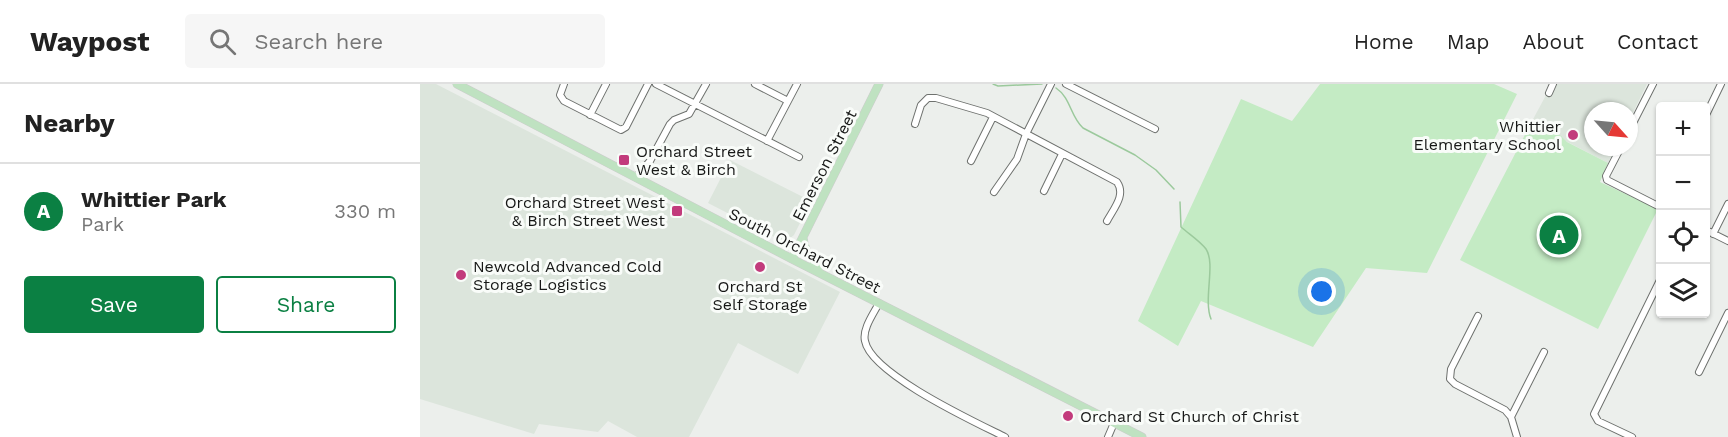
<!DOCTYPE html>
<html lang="en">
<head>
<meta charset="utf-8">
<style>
	body { margin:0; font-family:"Work Sans",sans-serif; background:#f6f6f6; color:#222 }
	.controls { position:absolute; right:18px; top:18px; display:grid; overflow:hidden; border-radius:6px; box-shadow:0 2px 4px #0004 }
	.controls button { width:54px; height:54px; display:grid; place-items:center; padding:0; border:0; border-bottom:2px solid #e0e0e0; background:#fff; color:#222; font:30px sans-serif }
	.compass { position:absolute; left:1164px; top:18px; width:54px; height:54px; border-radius:50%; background:#fff; box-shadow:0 2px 4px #0004; rotate:117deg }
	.you { position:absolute; left:902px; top:208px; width:21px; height:21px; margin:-15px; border:4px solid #fff; border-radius:50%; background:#1a73e8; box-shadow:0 0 0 9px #1a73e833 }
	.badge { display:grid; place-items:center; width:39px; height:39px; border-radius:50%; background:#0b8043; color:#fff; font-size:20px; font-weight:700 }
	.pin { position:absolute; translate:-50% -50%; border:3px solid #fff; box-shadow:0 2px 6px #0006 }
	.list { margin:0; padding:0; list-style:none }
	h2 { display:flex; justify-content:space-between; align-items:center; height:78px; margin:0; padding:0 24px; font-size:26px }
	h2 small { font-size:20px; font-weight:400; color:#767676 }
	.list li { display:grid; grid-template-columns:39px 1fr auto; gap:18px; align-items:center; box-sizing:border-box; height:96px; padding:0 24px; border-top:2px solid #e0e0e0 }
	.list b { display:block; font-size:22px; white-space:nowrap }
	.list p { margin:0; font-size:20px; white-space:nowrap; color:#767676 }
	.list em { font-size:20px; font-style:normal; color:#767676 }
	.actions { display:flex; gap:12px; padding:18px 24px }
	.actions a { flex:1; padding:14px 0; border:2px solid #0b8043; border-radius:6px; text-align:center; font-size:21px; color:#0b8043 }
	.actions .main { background:#0b8043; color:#fff }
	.icon { flex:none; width:33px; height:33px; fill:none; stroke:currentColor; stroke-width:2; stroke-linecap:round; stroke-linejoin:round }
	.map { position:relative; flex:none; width:1308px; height:353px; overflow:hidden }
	header { display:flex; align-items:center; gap:36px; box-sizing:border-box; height:84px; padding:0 30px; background:#fff; border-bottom:2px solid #e0e0e0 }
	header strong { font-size:28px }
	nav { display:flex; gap:33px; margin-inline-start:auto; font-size:21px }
	.search { width:420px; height:54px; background:#f6f6f6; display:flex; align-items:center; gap:15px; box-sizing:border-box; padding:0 21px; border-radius:6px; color:#767676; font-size:22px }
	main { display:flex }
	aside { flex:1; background:#fff }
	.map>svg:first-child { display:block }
</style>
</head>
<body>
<header>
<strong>Waypost</strong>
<div class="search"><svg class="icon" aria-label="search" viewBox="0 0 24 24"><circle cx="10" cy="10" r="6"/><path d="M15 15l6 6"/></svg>Search here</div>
<nav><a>Home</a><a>Map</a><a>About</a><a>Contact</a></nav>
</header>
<main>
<aside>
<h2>Nearby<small></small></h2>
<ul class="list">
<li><span class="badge">A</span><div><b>Whittier Park</b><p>Park</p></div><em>330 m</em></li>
</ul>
<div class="actions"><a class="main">Save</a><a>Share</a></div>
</aside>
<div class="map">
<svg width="1308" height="353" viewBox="0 0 1308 353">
	<rect width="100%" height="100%" fill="#ecefec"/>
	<!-- built -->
	<path fill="#dce5dc" d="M0,0H16L420,208L378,290L318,259L269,353H217L188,337L178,348L119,340L114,350L0,315Z
		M1132,0H1227L1209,37V27H1173V63H1196L1188,79L1111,39Z
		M310,76L391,117L374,151L368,156L362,157L288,119Z"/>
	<!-- green -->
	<path fill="#c4ebc4" d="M900,0H1074L1097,10L1007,189L946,184L893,263L781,217L758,262L718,237L821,15L872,37Z
		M1111,39L1115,42L1119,39L1141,52L1147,58L1188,79L1180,98L1238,125L1178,245L1040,176Z"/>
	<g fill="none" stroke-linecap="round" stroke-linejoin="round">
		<!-- stream -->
		<path stroke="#9bc99c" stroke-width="1.5" d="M573,0L578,2L622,0
			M636,4C651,14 650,32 663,44L715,71L736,86L754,105
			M760,118L761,143C769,150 780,157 786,165C796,180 783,215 791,235"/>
		<!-- minor casing -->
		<g stroke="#6e716e" stroke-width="8">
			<path id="minor" d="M144,0L140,11L144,17L201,46L206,43L228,0
				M236,0L379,73
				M335,0L368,17
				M646,0L735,45
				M1129,9L1133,0
				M170,31L186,0
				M1286,31L1301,0
				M495,40L501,21L508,14H516L567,29L697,98C706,111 694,124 687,137
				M1209,47L1233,0
				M347,57L377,0
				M1201,63L1186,92L1187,96L1240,123
				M551,77L573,33
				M216,93L230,77L250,40L254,36L269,30L286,0
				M624,107L642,70
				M574,108L597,75L606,50L631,0
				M1286,146L1308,157
				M1293,150L1308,120
				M459,219C454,229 442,245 445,257C451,290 555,338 585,353
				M1058,232L1031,285L1030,295L1035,300L1085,326L1091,333L1097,353
				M1279,288L1308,229
				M1091,333L1124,268
				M688,353L694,339
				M1212,353L1178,337L1174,330L1240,196"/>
		</g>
		<!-- major casing -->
		<g stroke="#ccc" stroke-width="9">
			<path id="major" d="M37,0L372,175L722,353
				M383,154C385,171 394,174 399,188
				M372,175L459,0"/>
		</g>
		<!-- minor -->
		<use href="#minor" stroke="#fff" stroke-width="6"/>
		<!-- major -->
		<use href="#major" stroke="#bfe2c1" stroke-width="8"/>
	</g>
	<!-- markers -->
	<g fill="#c23b7c" stroke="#f9fcf9" stroke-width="2">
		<circle cx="1153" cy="51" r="6"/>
		<rect x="198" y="70" width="12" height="12" rx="3"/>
		<rect x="251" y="121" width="12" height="12" rx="3"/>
		<circle cx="340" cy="183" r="6"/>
		<circle cx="41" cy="191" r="6"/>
		<circle cx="648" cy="332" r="6"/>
	</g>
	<g text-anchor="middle" stroke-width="6" stroke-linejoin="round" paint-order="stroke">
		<!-- poi labels -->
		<g font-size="16" fill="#171817" stroke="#f9fcf9" text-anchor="start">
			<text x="1141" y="48" text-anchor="end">Whittier<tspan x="1141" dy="18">Elementary School</tspan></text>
			<text x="216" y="73">Orchard Street<tspan x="216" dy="18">West &amp; Birch</tspan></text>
			<text x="245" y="124" text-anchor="end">Orchard Street West<tspan x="245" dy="18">&amp; Birch Street West</tspan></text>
			<text x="53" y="188">Newcold Advanced Cold<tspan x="53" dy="18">Storage Logistics</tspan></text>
			<text x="340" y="208" text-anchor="middle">Orchard St<tspan x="340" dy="18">Self Storage</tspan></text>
			<text x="660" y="338">Orchard St Church of Christ</text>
		</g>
		<!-- street labels -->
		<g font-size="16" fill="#171817" stroke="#f9fcf9">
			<text transform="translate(404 81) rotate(-63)" y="6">Emerson Street</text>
			<text transform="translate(385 166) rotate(27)" y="6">South Orchard Street</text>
		</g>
	</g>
</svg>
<div class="controls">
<button>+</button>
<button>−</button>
<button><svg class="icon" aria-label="locate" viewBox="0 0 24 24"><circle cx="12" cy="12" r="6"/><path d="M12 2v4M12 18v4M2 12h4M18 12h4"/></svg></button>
<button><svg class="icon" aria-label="layers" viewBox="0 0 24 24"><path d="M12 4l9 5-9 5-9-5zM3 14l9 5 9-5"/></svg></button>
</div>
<svg class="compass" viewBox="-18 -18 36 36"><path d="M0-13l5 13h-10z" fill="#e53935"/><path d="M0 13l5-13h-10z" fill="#767676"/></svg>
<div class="you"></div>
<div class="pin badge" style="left:1139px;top:151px">A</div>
</div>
</main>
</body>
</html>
